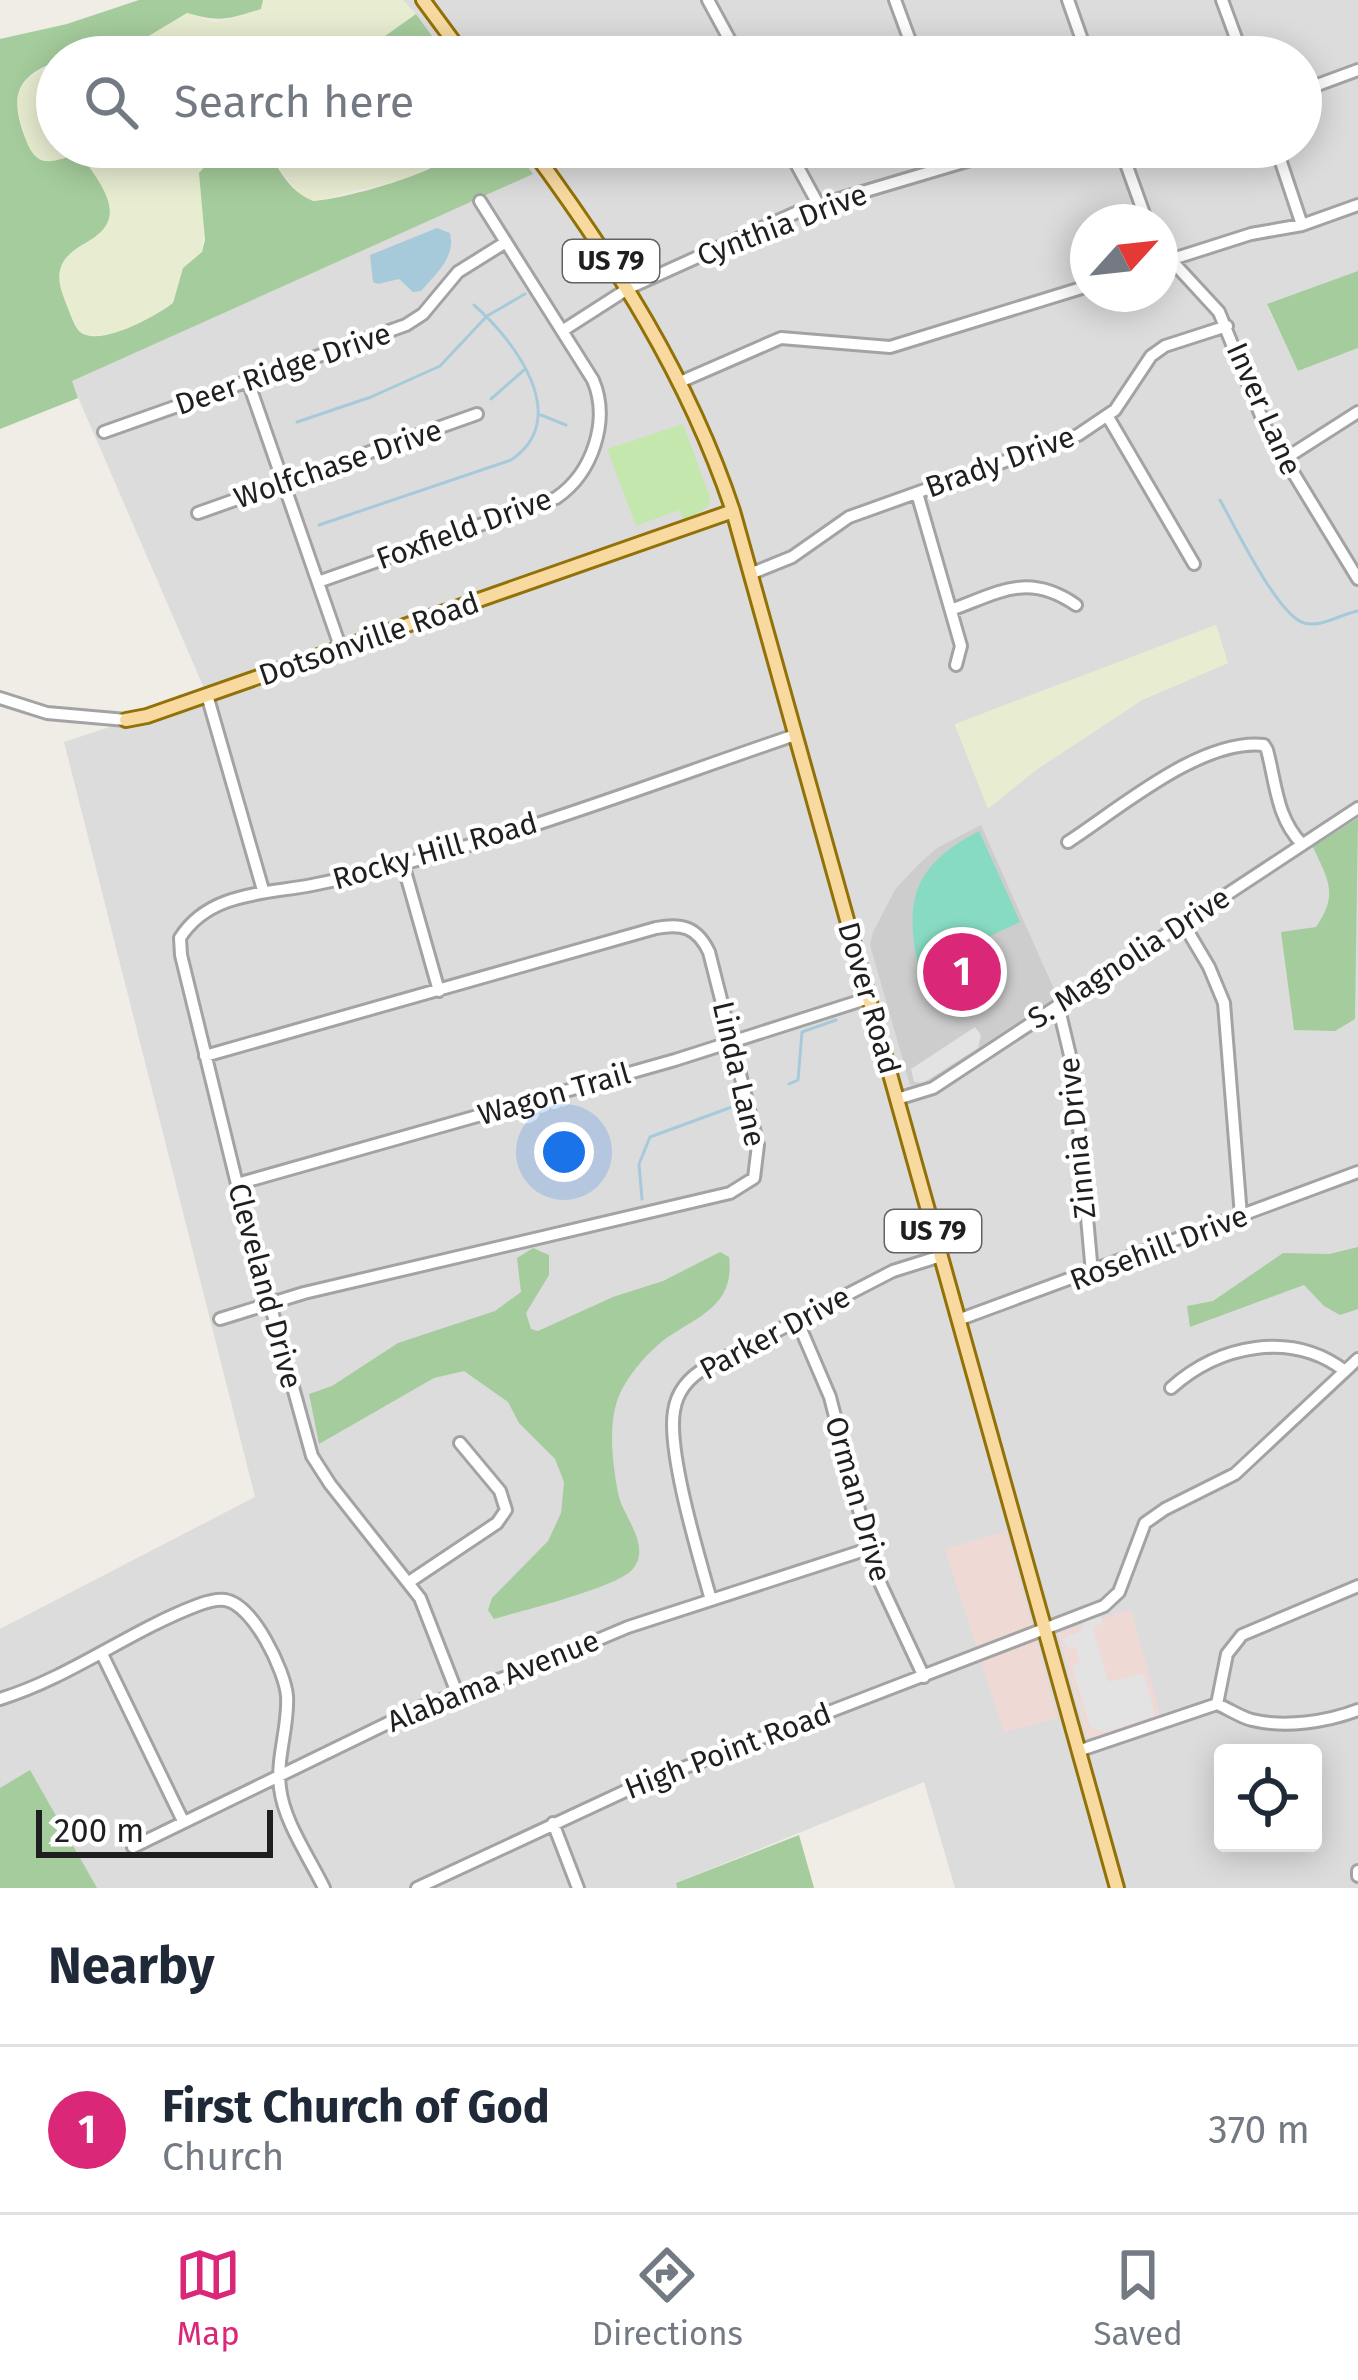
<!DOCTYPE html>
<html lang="en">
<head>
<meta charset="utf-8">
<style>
	body { margin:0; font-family:"Fira Sans",sans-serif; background:#f6f6f7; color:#1f2937 }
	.controls { position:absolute; right:36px; bottom:36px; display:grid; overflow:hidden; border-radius:12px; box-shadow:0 6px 30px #0003 }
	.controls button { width:108px; height:108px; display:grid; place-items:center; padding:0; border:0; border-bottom:3px solid #e0e1e3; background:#fff; color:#1f2937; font:60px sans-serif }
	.compass { position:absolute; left:1070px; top:204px; width:108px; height:108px; border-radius:50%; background:#fff; box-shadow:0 6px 30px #0003; rotate:63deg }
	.scale { position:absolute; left:36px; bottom:30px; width:237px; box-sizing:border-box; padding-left:12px; border:6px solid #1f1f1f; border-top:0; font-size:33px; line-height:42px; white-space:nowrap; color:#1f1f1f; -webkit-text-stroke:9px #fff; paint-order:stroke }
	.you { position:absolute; left:564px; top:1152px; width:42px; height:42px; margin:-30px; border:9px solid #fff; border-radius:50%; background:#1a73e8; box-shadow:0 0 0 18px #1a73e833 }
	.badge { display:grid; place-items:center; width:78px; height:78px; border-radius:50%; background:#db2777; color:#fff; font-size:39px; font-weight:700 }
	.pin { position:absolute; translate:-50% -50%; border:6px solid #fff; box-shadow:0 3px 12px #0006 }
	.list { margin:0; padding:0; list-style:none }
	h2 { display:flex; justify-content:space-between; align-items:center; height:156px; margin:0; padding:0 48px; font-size:51px }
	h2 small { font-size:39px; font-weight:400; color:#747a83 }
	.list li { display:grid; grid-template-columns:78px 1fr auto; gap:36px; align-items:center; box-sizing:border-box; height:168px; padding:0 48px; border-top:3px solid #e0e1e3 }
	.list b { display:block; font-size:45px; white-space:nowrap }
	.list p { margin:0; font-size:39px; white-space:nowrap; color:#747a83 }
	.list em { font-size:39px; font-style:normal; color:#747a83 }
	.icon { flex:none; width:66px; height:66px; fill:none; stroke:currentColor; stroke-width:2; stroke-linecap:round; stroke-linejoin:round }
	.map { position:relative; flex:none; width:1358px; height:1888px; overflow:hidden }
	.search { position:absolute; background:#fff; box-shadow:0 6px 30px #0003; left:36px; right:36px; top:36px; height:132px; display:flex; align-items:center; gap:30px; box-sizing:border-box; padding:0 42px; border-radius:66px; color:#747a83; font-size:45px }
	.sheet { height:324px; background:#fff }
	nav { display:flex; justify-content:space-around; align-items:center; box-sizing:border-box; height:168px; border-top:3px solid #e0e1e3; background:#fff; font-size:33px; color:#747a83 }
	nav a { display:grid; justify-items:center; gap:6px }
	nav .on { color:#db2777 }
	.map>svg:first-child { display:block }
</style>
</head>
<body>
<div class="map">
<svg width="1358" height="1888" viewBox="0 0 1358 1888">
	<rect width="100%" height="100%" fill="#efede5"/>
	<!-- residential -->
	<path fill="#dddcdc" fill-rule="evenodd" d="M403,0H1358V271L1267,305L1298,371L1358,348V1888H955L924,1782L676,1883L677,1888H0V1629L255,1497L64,742L207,695L71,381L532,174L513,147H1301V57H447ZM1088,222H1160V294H1088ZM1216,625L1227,663L1142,700L1037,769L988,808L955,725ZM1131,1610L1120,1733L1087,1737L1059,1634ZM978,1647L1057,1718L1004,1731ZM1223,1753H1313V1843H1223Z"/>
	<!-- commercial -->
	<path fill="#efd9d5" d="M1006,1531L1058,1718L1004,1732L945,1549Z
		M1131,1609L1161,1718L1120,1733L1087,1737L1059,1633Z"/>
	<!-- religious -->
	<path fill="#cdcdcd" d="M981,825L1058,998L927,1084L910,1085L870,945L873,932L896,888L919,864L937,848Z"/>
	<!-- farmland -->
	<path fill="#e8edd1" d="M263,0H403L416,14L379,41L373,53L396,57H69L137,43L187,13L213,22L227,20L261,9Z
		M57,61V147H463L456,156L402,180L313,201L302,196L268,156L204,222L202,252L183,268L173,303L144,321L112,334L90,336L78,331L69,311L59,282L60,267L68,255L101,233L66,157L52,161L39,159L29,149L17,108V91L28,78Z
		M1216,625L1228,663L1142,700L1037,769L988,809L955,724Z"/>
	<!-- grass -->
	<path fill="#c4e7ad" d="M683,424L710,497L709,506L684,521L679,510L636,526L607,449Z"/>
	<!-- forest -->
	<path fill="#a5cc9c" d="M139,0H263L261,9C227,20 220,22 187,13L137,43L57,57V61C16,77 10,95 24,135C27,143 31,154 39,159C50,165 65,157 76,155L84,160C94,174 114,199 109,218C103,243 66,244 60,270C57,282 63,295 67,306C70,313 74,326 79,331C98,349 156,316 173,303L183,268L202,252L205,240L199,173L218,152C289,139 267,181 313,201C345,199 444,172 463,147H513L533,174L72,381L78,398L0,429V39L67,24Z
		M416,14L447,57L371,53L378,41Z
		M1358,271V348L1298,371L1267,304Z
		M1358,818L1355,1019L1335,1031L1294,1030L1281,932L1316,927C1339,894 1328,880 1313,847Z
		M1358,1247V1309L1340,1315L1324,1306L1304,1285L1190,1327L1187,1306L1213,1301L1283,1253L1329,1254Z
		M533,1248L549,1255V1275L526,1313L531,1329L538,1331L613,1297L663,1281L720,1252L729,1257C735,1304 701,1315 668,1337C648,1351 625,1378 617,1401C608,1429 613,1465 618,1493C622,1516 653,1546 632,1570C615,1588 521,1611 494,1619L488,1610L492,1598L548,1541L561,1513L564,1482L555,1459L519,1423L508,1402L464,1371L434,1378L319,1444L309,1394L332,1386L398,1343L495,1311L521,1292L517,1258Z
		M30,1770L97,1888H0V1788Z
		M799,1835L814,1888H677L676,1883Z"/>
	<!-- pitch -->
	<path fill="#87dbc2" d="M979,831L1020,922L919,969C903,899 914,865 979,831Z"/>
	<!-- parking -->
	<path fill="#e3e3e3" d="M975,1027L981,1035L978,1048L923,1083L914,1082L911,1069Z
		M1100,1614L1103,1623L1093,1627L1108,1682L1144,1674L1155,1716L1105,1732L1091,1728L1088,1721L1072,1666L1080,1663L1076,1647L1067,1648L1063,1639L1081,1631L1083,1620Z"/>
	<!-- water -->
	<path fill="#a7cadb" d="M437,228L450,233C456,257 436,274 421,291L413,292L399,279L378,284L373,282L370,255Z"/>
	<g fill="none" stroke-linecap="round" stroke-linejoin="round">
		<!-- stream -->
		<path stroke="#a7cadb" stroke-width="3" d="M491,399L524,370
			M541,415L566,425
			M297,422L371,397L440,366L487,316L525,294
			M1220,500C1234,525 1278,616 1304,623C1321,628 1341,614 1358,611
			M319,525L511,460C573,418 515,341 474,305
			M789,1084L798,1080L802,1032L836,1020
			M642,1199L639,1164L650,1137L740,1104"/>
		<!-- minor casing -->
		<g stroke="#a3a3a3" stroke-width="16">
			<path id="minor" d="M708,0L739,57
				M895,0L916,57
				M1068,0L1088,57
				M1222,0L1243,57
				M1301,91L1358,70
				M787,147L818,204
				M1120,147L1147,222
				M1276,147L1302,225
				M1160,248L1219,312L1266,428L1358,579
				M1160,263L1251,234L1302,225L1358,205
				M562,331L629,288L802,210L1014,147
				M248,381L341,649
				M680,382L781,338L890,347L1088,286
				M1108,417L1194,564
				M104,432L406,325L423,314L458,272L506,242
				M1283,460L1358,412
				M917,493L961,646L956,665
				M198,513L477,414
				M750,574L792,557L849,517L1078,435L1115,410L1151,356L1165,346L1227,326
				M318,582L556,498C593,473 610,420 593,380L480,201
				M951,610C1000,592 1028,572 1076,605
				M207,695L263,890
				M0,698L47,713L126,720
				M1068,842C1119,809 1201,738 1264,745L1267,750C1276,783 1276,817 1302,844
				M403,864L439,991
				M1183,923L1209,967L1224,1003L1241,1216
				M1058,1005L1074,1072L1092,1273
				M205,1056L656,928C682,923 697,927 709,952L758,1145L754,1178L730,1193L304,1293L220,1319
				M897,1099L933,1088L1358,808
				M237,1184L675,1060L869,998
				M797,1320L830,1397L875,1572L924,1677
				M958,1320L1358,1172
				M1171,1388C1219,1345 1291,1330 1345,1371
				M409,1582L497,1523L506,1510L500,1491L460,1443
				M711,1600C699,1557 667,1452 674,1411C677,1391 689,1377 707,1367L893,1271L941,1256
				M102,1654L183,1821
				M457,1693L420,1598L330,1484L312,1456L237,1184L181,955L180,938C209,892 265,894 312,885C477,852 636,789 795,735
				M0,1699C71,1677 129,1631 198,1605C206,1602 217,1599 225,1600C253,1604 285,1671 287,1696C289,1726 276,1758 280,1788C284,1822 309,1857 324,1888
				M1217,1704L1227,1654L1242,1635L1358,1586
				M1078,1751L1217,1704C1229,1709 1240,1717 1252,1720C1285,1728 1327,1722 1358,1710
				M553,1823L578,1888
				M133,1847L421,1707L521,1672L628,1627L868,1549
				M1358,1871V1876
				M417,1888L634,1787L1104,1606L1119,1592L1145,1523L1165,1509L1235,1474L1358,1359"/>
		</g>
		<!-- major casing -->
		<g stroke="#927107" stroke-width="18">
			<path id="major" d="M423,0L465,57
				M530,147C614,261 688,376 733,511L1117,1888
				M126,720L147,716L733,511"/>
		</g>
		<!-- minor -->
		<use href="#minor" stroke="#fff" stroke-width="10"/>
		<!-- major -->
		<use href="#major" stroke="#f8daa1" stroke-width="12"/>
	</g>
	<g text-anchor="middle" stroke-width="9" stroke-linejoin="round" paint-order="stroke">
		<!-- shield labels -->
		<g fill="#fff" stroke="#626262" stroke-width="3">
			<rect x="563" y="240" width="96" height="42" rx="9"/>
			<rect x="885" y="1210" width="96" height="42" rx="9"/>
		</g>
		<g font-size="27" font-weight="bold" fill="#1f1f1f">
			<text x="611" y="270">US 79</text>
			<text x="933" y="1240">US 79</text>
		</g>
		<!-- street labels -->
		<g font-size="30" fill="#1f1f1f" stroke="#fff">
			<text transform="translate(782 225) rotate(-21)" y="10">Cynthia Drive</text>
			<text transform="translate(283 369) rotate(-19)" y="10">Deer Ridge Drive</text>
			<text transform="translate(1264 409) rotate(66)" y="10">Inver Lane</text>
			<text transform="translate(1000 462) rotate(-20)" y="10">Brady Drive</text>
			<text transform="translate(338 464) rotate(-19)" y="10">Wolfchase Drive</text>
			<text transform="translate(464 529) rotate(-20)" y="10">Foxfield Drive</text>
			<text transform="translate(369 639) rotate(-19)" y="10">Dotsonville Road</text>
			<text transform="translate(435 851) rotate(-16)" y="10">Rocky Hill Road</text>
			<text transform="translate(1129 958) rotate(-33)" y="10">S. Magnolia Drive</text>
			<text transform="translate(869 998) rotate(74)" y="10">Dover Road</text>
			<text transform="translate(739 1074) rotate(77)" y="10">Linda Lane</text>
			<text transform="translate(554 1094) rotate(-16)" y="10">Wagon Trail</text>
			<text transform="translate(1077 1138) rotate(-96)" y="10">Zinnia Drive</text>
			<text transform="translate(1159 1248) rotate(-21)" y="10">Rosehill Drive</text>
			<text transform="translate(265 1286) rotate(75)" y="10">Cleveland Drive</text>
			<text transform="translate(775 1333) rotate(-28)" y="10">Parker Drive</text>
			<text transform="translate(858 1499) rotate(74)" y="10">Orman Drive</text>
			<text transform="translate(493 1681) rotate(-22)" y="10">Alabama Avenue</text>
			<text transform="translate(728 1751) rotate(-21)" y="10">High Point Road</text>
		</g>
	</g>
</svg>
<div class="controls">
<button><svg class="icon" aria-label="locate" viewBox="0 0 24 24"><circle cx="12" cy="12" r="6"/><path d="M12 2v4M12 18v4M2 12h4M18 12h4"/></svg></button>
</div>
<svg class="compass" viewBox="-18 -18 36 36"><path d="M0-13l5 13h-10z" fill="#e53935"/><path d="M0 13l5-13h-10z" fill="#747a83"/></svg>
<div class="scale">200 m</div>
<div class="you"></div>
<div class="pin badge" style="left:962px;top:972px">1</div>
<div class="search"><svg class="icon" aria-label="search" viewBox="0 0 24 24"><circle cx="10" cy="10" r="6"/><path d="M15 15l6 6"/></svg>Search here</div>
</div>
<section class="sheet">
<h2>Nearby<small></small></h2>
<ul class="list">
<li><span class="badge">1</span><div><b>First Church of God</b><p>Church</p></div><em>370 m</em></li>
</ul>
</section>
<nav>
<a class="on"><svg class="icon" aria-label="map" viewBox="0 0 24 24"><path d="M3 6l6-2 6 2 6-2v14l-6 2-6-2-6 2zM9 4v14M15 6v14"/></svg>Map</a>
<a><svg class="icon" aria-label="directions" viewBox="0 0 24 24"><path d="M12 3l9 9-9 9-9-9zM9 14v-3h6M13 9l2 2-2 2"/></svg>Directions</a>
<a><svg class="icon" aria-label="saved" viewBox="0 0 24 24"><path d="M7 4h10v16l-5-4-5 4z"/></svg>Saved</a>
</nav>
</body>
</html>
